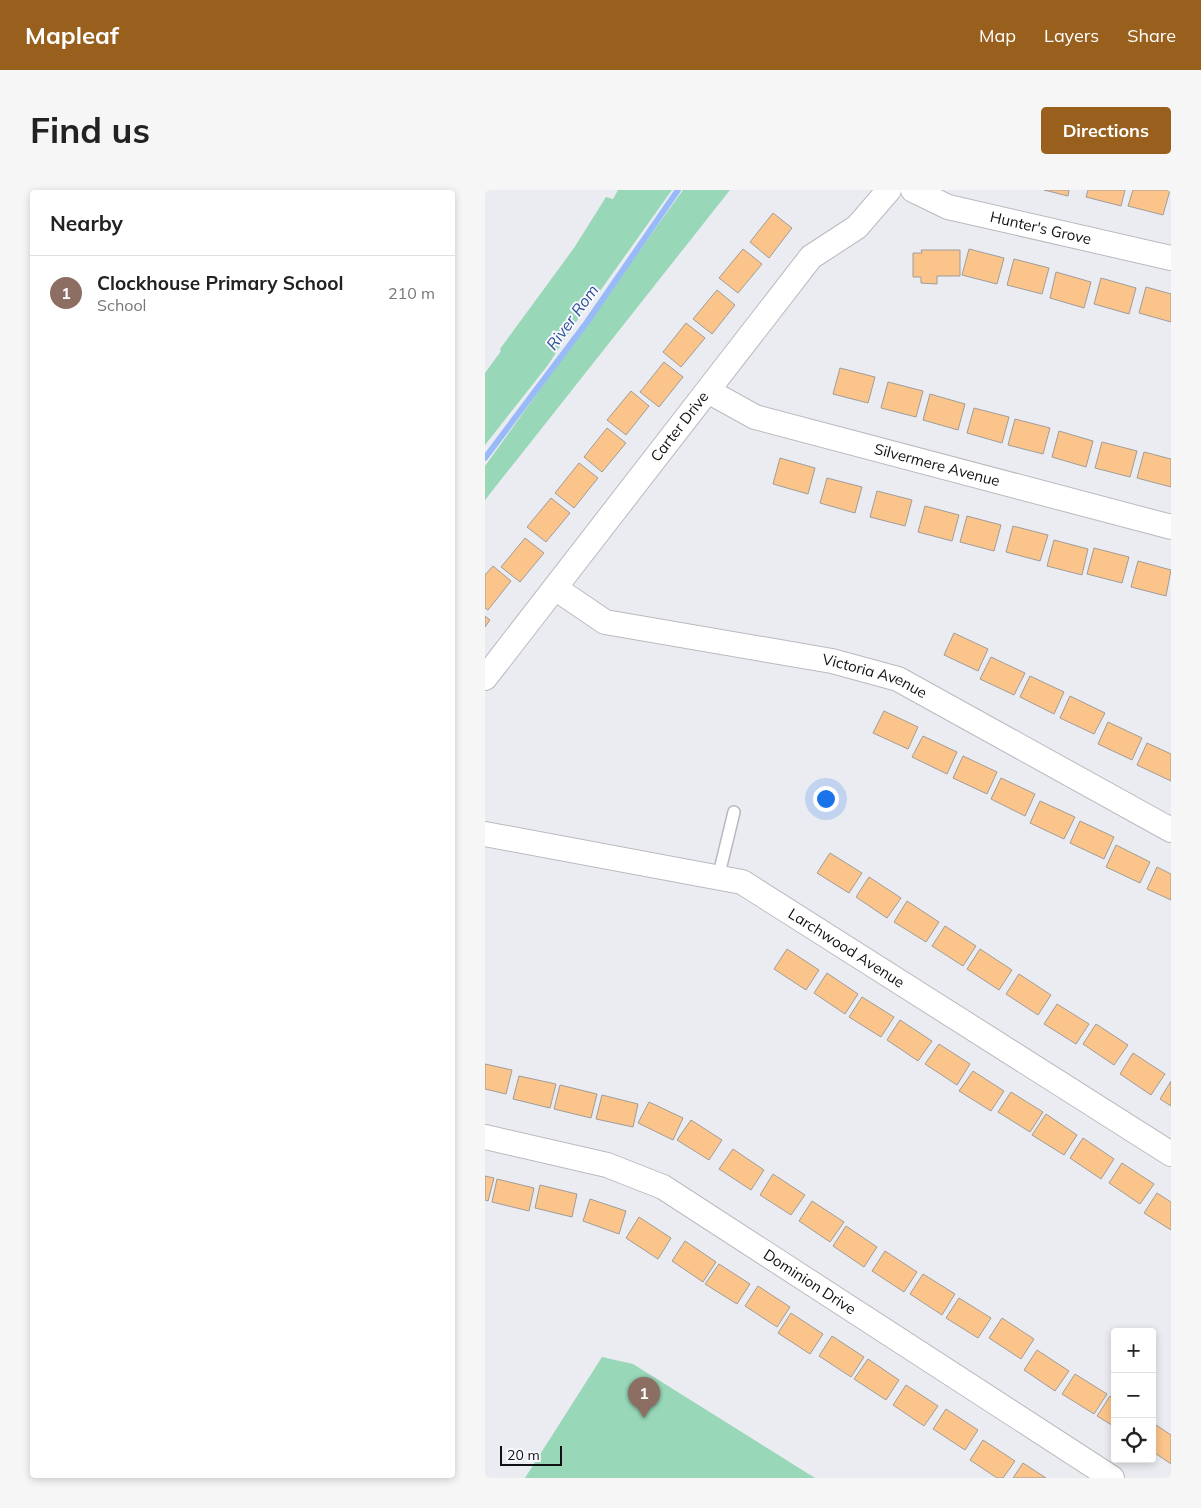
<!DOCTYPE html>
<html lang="en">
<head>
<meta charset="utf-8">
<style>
	body { margin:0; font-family:Mulish,sans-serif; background:#f6f6f6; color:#222 }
	.controls { position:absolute; right:15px; bottom:15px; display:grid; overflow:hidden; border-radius:5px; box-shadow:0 2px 8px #0003 }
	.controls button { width:45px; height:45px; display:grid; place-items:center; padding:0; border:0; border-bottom:1px solid #e0e0e0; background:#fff; color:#222; font:25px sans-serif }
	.scale { position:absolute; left:15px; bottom:12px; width:62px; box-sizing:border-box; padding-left:5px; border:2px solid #101112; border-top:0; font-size:14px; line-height:18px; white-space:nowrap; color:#101112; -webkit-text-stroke:4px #f8f9fe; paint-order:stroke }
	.you { position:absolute; left:340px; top:608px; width:18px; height:18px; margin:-12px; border:4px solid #fff; border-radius:50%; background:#1a73e8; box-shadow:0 0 0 8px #1a73e833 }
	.badge { display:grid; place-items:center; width:32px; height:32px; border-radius:50%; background:#985f1d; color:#fff; font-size:16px; font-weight:700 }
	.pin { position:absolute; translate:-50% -41px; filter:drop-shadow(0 1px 2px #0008) }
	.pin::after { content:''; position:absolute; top:26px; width:18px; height:15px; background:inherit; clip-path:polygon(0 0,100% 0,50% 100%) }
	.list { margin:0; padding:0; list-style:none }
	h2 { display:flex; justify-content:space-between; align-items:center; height:65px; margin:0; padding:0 20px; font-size:21px }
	h2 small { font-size:16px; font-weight:400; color:#767676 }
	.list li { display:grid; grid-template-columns:32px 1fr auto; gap:15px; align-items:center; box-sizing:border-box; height:75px; padding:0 20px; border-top:1px solid #e0e0e0 }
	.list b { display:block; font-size:19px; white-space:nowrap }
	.list p { margin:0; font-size:16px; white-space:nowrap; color:#767676 }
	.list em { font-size:16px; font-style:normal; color:#767676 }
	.icon { flex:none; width:28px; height:28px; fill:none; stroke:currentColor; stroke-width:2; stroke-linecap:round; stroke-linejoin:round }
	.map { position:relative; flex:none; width:686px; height:1288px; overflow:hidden; border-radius:5px }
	header { display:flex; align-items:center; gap:30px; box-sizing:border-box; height:70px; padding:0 25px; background:#985f1d; color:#fff }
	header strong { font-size:24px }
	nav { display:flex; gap:28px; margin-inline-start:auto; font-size:18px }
	.intro { display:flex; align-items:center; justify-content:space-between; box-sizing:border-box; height:120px; padding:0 30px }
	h1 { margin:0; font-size:35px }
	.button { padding:12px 22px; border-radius:5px; background:#985f1d; color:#fff; font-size:18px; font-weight:700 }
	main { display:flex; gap:30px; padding:0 30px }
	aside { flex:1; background:#fff; border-radius:5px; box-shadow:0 2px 8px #0003 }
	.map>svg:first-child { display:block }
</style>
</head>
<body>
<header>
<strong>Mapleaf</strong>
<nav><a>Map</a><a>Layers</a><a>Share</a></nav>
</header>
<div class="intro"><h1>Find us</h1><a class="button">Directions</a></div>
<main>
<aside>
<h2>Nearby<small></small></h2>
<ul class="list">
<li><span class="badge" style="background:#8d6e63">1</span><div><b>Clockhouse Primary School</b><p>School</p></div><em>210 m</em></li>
</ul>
</aside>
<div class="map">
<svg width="686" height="1288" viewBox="0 0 686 1288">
	<rect width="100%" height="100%" fill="#ebecf1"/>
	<!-- green -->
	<path fill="#98d7b8" d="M133,0H187L115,101L96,123L94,118L91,120L93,129L63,175L0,255V183L16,161L15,159L89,58L121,7L128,9Z
		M198,0H245L0,310V276Z
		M117,1167L148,1174L330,1288H40Z"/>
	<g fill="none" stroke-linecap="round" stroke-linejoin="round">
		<!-- stream -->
		<path stroke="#99baf8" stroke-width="6" d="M0,268L102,132L193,0"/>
	</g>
	<!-- building -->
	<path fill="#fac48a" stroke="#a09c99" d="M559,0H584L583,6Z
		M603,0H640L636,16L601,7Z
		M648,0H685L678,25L643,16Z
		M288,23L307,38L284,68L265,52Z
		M258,59L277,74L253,103L234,88Z
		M484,59L519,68L512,94L477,85Z
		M436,60H475V86H452V94L436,93V87H428V63H437Z
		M529,69L564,78L557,104L522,95Z
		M571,82L606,92L599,118L565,108Z
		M616,88L651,98L644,124L609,114Z
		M661,97L686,104V132L654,123Z
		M232,100L250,115L227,144L208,129Z
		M201,133L220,148L196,177L178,162Z
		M179,172L198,187L174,217L155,202Z
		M355,178L390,187L383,213L348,204Z
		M403,192L438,201L431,227L396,218Z
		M146,201L164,216L141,245L122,230Z
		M445,204L480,214L473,240L438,230Z
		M489,218L524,227L517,253L482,243Z
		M530,229L565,238L558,264L523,255Z
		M122,238L141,253L117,282L99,267Z
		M574,241L608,251L601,277L567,267Z
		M617,252L652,261L645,287L610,278Z
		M659,262L686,269V297L652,288Z
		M295,268L330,278L323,304L288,294Z
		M94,273L113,288L89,318L70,303Z
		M342,288L377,297L370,323L335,313Z
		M392,301L427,310L420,336L385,327Z
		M66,308L85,323L61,352L42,337Z
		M440,316L474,325L467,351L433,342Z
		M482,326L516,335L509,361L475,352Z
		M528,336L563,345L555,371L521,362Z
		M40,348L59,363L35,392L16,377Z
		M569,350L603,359L597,385L562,376Z
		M609,358L644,367L637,393L602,384Z
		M653,371L686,380L681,406L646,397Z
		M8,376L26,391L3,420L0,418V385Z
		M0,426L5,430L0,437Z
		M469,443L503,459L493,481L459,465Z
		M506,467L540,483L529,505L495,489Z
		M545,486L579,502L569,524L535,507Z
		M585,506L620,523L609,544L575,528Z
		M399,521L433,537L423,559L388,543Z
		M623,532L657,548L647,570L613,554Z
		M438,546L472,562L462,584L427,567Z
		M662,553L686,564V591L652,575Z
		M478,566L512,582L502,604L468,588Z
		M516,588L550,604L540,626L506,609Z
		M555,611L590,627L579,649L545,633Z
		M595,631L629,647L619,669L585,653Z
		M631,655L665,672L655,693L621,677Z
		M345,663L377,683L364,703L332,683Z
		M672,677L686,684V710L662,699Z
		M384,687L416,708L402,728L371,707Z
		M422,711L454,732L441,752L409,732Z
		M460,736L491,756L478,776L447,756Z
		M302,759L334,780L321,800L289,779Z
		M495,759L527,780L514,800L482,779Z
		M342,783L373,804L360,824L329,803Z
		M534,784L566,805L553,825L521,804Z
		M377,807L409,827L396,847L364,827Z
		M572,814L604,834L591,854L559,834Z
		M415,830L447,851L433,871L402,850Z
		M611,834L643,855L629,875L598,854Z
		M454,854L485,874L472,895L440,874Z
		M648,863L680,884L666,905L635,884Z
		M0,874L27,880L21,904L0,899Z
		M488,881L519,901L506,921L474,901Z
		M34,886L71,894L65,918L28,909Z
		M686,891V916L675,909Z
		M75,895L112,904L106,928L69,919Z
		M526,902L558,922L545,942L513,922Z
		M117,905L153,914L148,937L111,929Z
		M164,912L198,928L188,950L153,933Z
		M561,924L592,945L579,965L547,945Z
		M206,930L237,950L224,970L192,950Z
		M598,948L629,969L616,989L585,968Z
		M248,959L279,980L266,1000L234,979Z
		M637,973L669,994L655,1014L624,993Z
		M288,984L320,1005L306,1025L275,1005Z
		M0,986L9,988L3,1011L0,1010Z
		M12,989L49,998L44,1021L7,1012Z
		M55,995L92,1004L87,1027L50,1018Z
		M672,1003L686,1012V1040L659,1023Z
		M105,1009L141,1021L134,1044L98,1031Z
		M327,1011L359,1032L345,1052L314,1031Z
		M154,1027L186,1048L173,1069L141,1048Z
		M361,1036L392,1057L379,1077L348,1056Z
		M200,1051L231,1072L218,1092L187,1071Z
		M400,1061L432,1082L419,1102L387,1081Z
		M234,1074L265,1094L252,1114L220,1094Z
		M438,1084L470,1104L457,1125L425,1104Z
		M273,1096L305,1117L292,1137L260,1116Z
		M474,1108L506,1128L493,1148L461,1128Z
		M306,1123L338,1144L325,1164L293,1143Z
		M517,1128L549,1149L536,1169L504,1148Z
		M347,1146L379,1167L366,1187L334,1166Z
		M552,1160L584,1181L570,1201L539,1180Z
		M383,1169L414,1190L401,1210L369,1189Z
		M590,1184L622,1204L609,1224L577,1204Z
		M421,1195L453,1216L439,1236L408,1215Z
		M625,1206L630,1209V1237L612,1226Z
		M461,1219L493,1240L480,1260L448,1239Z
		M668,1233L686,1245V1274L667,1261Z
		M498,1250L530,1271L518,1288H512L485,1270Z
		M538,1273L561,1288H528Z"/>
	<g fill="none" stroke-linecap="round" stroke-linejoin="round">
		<!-- service casing -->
		<g stroke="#b9babf" stroke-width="14">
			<path id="service" d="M233,688L249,622"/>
		</g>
		<!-- minor casing -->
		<g stroke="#b9babf" stroke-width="26">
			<g id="minor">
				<path id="s1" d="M428,0L463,17L686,68"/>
				<path id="s2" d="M223,201L270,227L686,337"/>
				<path id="s3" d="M70,398L120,432L347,471L413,489L686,640"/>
				<path id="s4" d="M0,488L326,67L372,37L404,0"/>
				<path id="s5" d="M0,644L257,692L686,964"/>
				<path id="s6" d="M0,947L122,975L178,997L627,1288"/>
			</g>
		</g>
		<!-- service -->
		<use href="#service" stroke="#fff" stroke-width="11"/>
		<!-- minor -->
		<use href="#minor" stroke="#fff" stroke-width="24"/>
	</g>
	<g text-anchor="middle" stroke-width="4" stroke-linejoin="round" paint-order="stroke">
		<!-- street labels -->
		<g font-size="15" fill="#101112" stroke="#f8f9fe">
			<text dy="5" stroke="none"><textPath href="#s1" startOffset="134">Hunter's Grove</textPath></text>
			<text dy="5" stroke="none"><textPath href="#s4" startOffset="318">Carter Drive</textPath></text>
			<text dy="5" stroke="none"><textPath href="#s2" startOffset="242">Silvermere Avenue</textPath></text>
			<text dy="5" stroke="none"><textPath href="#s3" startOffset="336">Victoria Avenue</textPath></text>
			<text dy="5" stroke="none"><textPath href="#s5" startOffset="385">Larchwood Avenue</textPath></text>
			<text dy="5" stroke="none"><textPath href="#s6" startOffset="360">Dominion Drive</textPath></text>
		</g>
		<!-- water labels -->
		<g font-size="16" font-style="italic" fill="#2b5098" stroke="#f8f9fe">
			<text transform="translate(87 127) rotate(-54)" y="6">River Rom</text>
		</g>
	</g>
</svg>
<div class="controls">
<button>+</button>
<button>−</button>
<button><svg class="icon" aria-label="locate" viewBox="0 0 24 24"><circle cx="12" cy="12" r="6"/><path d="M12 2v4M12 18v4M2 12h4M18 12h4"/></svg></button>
</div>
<div class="scale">20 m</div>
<div class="you"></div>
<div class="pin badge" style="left:159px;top:1228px;background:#8d6e63">1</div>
</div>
</main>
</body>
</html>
